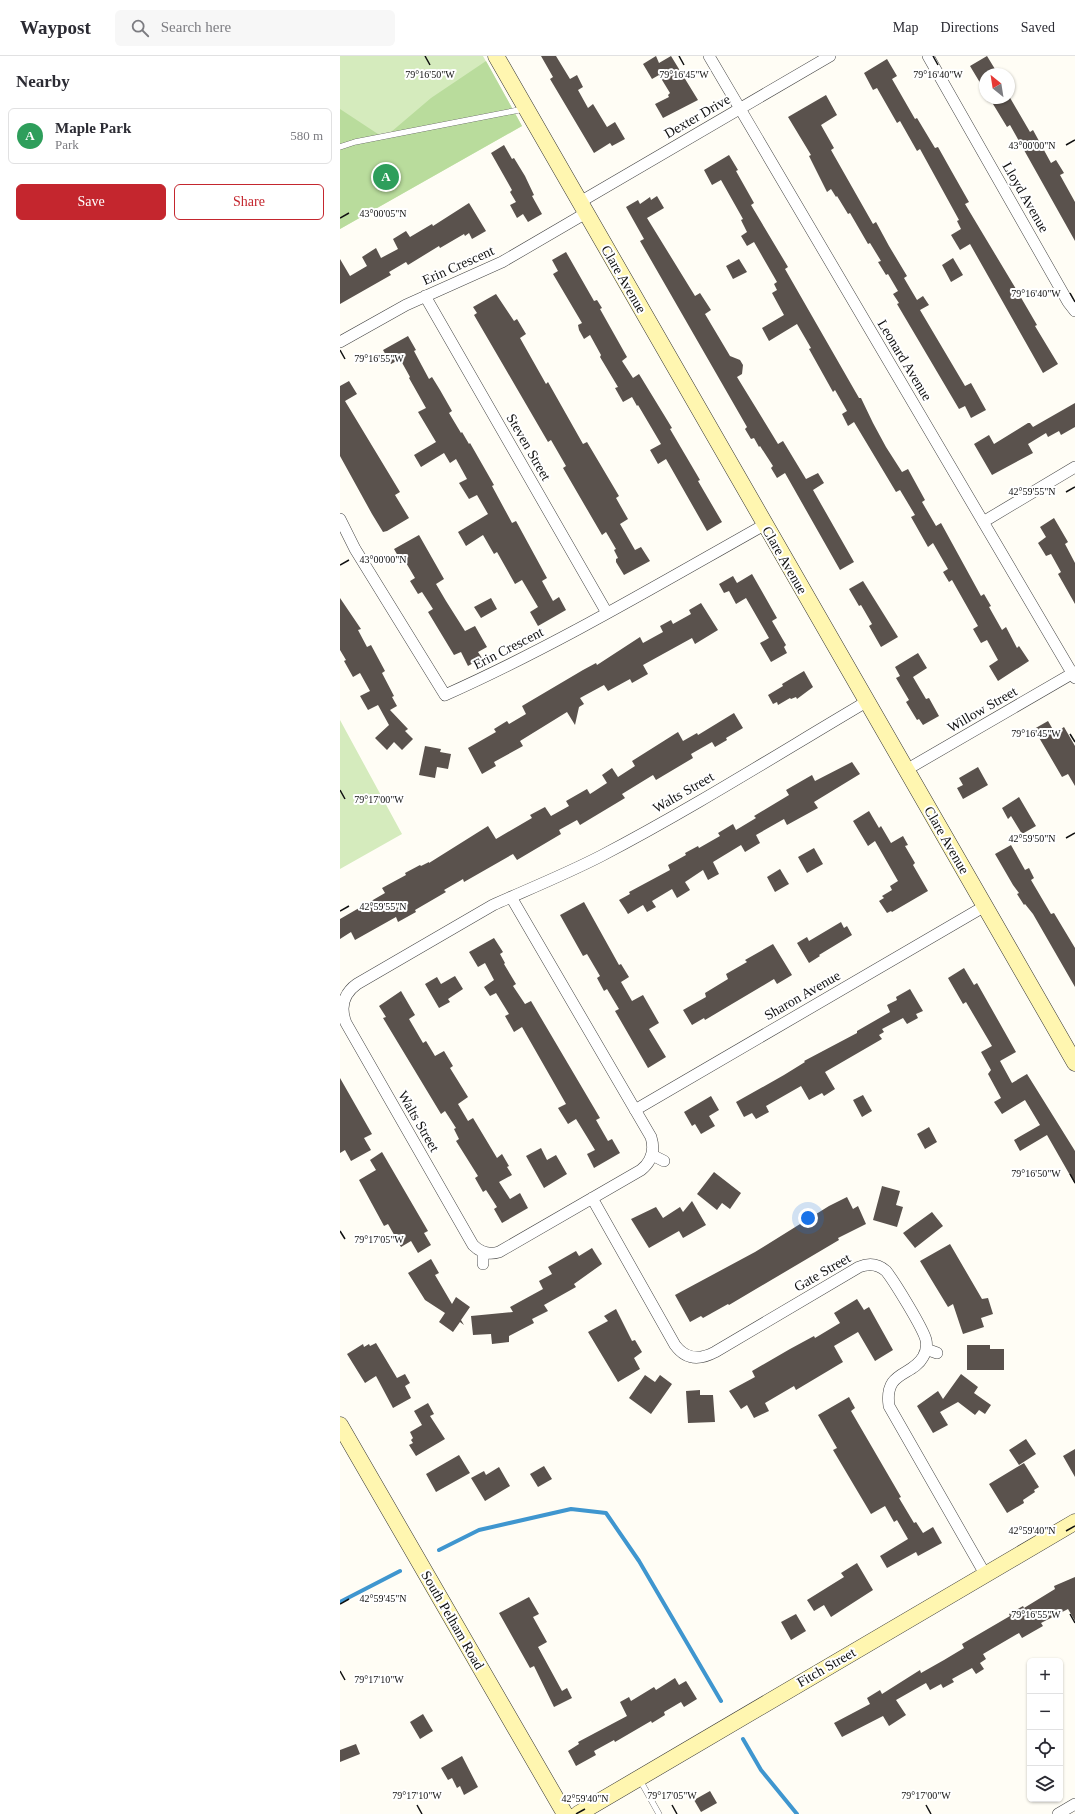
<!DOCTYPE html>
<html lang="en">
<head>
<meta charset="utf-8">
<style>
	body { margin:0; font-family:Georgia,serif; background:#f7f7f7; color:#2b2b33 }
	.controls { position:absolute; right:12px; bottom:12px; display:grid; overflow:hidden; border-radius:6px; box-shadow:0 1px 3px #0004 }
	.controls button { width:36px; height:36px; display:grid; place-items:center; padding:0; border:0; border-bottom:1px solid #e1e1e2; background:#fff; color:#2b2b33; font:20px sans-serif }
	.compass { position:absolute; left:639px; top:12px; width:36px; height:36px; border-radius:50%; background:#fff; box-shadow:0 1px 3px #0004; rotate:330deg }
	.you { position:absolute; left:468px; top:1162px; width:14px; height:14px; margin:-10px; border:3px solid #fff; border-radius:50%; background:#1a73e8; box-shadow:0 0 0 6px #1a73e833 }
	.badge { display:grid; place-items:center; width:26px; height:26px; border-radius:50%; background:#c4262e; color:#fff; font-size:13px; font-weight:700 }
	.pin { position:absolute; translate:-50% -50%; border:2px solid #fff; box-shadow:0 1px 4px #0006 }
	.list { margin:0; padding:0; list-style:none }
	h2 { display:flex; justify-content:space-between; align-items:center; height:52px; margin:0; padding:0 16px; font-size:17px }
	h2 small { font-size:13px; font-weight:400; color:#7c7c81 }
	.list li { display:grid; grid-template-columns:26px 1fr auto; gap:12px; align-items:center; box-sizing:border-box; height:56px; margin:0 8px 8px; padding:0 8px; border:1px solid #e1e1e2; border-radius:6px }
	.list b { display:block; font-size:15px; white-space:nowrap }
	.list p { margin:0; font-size:13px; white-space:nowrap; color:#7c7c81 }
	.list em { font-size:13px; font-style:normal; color:#7c7c81 }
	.actions { display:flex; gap:8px; padding:12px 16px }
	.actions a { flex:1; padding:9px 0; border:1px solid #c4262e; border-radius:6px; text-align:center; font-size:14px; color:#c4262e }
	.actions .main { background:#c4262e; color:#fff }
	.icon { flex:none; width:22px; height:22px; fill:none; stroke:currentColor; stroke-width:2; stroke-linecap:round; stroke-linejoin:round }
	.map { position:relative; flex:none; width:735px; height:1758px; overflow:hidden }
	header { display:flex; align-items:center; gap:24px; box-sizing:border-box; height:56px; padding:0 20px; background:#fff; border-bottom:1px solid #e1e1e2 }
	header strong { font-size:19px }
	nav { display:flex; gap:22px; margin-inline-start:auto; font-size:14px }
	.search { width:280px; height:36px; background:#f7f7f7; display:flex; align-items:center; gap:10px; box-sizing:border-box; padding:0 14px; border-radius:6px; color:#7c7c81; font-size:15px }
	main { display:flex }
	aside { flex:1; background:#fff }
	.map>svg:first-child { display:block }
</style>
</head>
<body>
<header>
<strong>Waypost</strong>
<div class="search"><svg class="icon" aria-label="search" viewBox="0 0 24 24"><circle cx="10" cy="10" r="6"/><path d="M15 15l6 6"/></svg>Search here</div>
<nav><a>Map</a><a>Directions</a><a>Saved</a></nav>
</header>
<main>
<aside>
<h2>Nearby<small></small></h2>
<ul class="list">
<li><span class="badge" style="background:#2e9e5b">A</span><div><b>Maple Park</b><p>Park</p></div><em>580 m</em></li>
</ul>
<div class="actions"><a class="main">Save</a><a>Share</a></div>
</aside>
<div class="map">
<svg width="735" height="1758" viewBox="0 0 735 1758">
	<rect width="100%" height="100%" fill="#fffdf5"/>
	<!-- green -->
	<path fill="#d5ebbd" d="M0,0H143L182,70L0,173Z
		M0,664L62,778L0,813Z"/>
	<!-- forest -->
	<path fill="#b9dc9c" d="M146,5L182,70L0,173V53L44,82L91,42Z"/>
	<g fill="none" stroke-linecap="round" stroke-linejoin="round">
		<!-- stream -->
		<path stroke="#3f96cf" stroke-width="4" d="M99,1494L139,1474L231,1453L266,1457L299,1505L381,1645
			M0,1546L60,1515
			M403,1683L421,1714L457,1758"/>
	</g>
	<!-- building -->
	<path fill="#5a524d" d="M201,0H216L230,23L237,19L243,31L238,34L248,52L253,48L267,71L275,66L285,83L272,90L270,87L254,97L210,23L213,21Z
		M316,0L319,7L331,0L358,44L323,62L315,48L329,41L328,39L330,37L319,19L312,23L303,8Z
		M647,0L658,18H645V35L630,10Z
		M547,3L557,20L552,23L575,63L577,62L595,92L598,91L612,116L629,146L625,148L676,233L697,269L695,270L718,308L703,317L630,188L620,194L611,179L621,173L617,165L619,164L580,93L577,95L560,65L557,67L537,32L533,34L524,17Z
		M486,39L497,59L481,69L494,92L491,94L533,168L536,166L549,190L567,220L564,222L577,244L583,240L589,249L580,254L625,330L631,327L646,354L631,362L625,350L619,353L557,248L559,247L553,238L558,235L548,218L546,219L538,206L541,205L530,187L528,188L510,157L508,158L497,140L496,141L491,133L487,136L469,100L471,99L448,61Z
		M669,40L690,76L693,74L711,107L716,104L724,117L720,119L735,146V185L670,69L667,71L653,48L663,42H669Z
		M164,89L172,103L174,102L185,120L194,139L192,140L202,158L188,166L183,158L177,162L170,149L176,146L170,136L172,134L151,97Z
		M389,99L398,114L396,115L414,147L411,149L448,211L445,213L519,342H521L533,367L546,391L562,416L568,413L585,444L582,446L596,470L601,467L641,540L644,538L651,550L649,551L662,574L666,571L677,592L679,590L689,605L658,625L649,610L658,604L647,584L641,587L633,573L638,570L612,524L609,526L603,516L608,513L593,487L588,491L571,461L575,459L560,434L556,436L514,366L508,370L502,358L507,355L495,334L493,336L469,293L471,292L457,268L429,285L422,272L444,259L432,237L437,234L434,228L437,226L414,186L407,190L401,180L407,176L401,164L403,163L381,124L372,129L364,114Z
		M317,140L324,152L307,162L355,240L360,237L371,254L365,258L390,300L400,304L403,309L402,318L397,321L438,388L443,385L466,423L478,417L484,427L473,434L514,506L500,514L445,417L437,422L431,412L433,410L420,390L419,391L414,382L411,383L405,373L407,371L300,185L304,183L286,151L298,144L300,148L310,141L311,144Z
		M129,147L146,175L132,183L129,177L125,180L124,178L100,192L99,190L68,209L66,206L49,216L51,219L0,248V203L10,220L27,210L22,201L36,192L41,202L58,193L53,183L66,175L70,181L92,168L93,170Z
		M226,196L254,245L257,244L262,252L260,253L287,301L282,305L293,322L299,318L332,372L330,373L360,424L358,425L382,466L367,475L326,403L318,408L310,394L321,388L298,349L297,350L292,341L283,346L275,332L278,331L260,301L261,299L250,279L244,283L239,274L238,269L242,267L213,218L218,215L212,204Z
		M613,202L623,219L611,226L602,209Z
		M399,203L407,216L393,223L386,210Z
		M156,238L174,265L177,263L186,278L180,282L206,328L208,326L243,388L247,386L279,440L276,442L288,463L280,468L295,494L301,491L310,505L284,519L276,506V503L278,502L274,494L276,493L266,476L262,479L223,412L226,410L211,384L208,386L134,259L137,257L133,251Z
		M68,280L76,294L74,295L89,323L92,321L100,334L112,355L109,357L121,377L122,376L129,388L130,387L154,429L152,430L172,467L176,465L207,522L202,525L213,545L219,541L226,554L198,570L190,556L198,551L182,524L175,528L157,496L154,498L143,479L126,490L118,476L148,458L137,439L129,443L119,427L127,423L116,403L110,407L104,397L81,411L74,399L96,386L78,356L86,352L69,322L70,321L60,303L51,308L43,294Z
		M9,325L17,338L5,345L60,436L55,439L69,462L47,475L43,476L32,458L0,400V330Z
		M735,347V371L721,379L719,375L708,381L706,377L688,388L693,397L652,419L634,388L649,379L654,388L688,367H690L693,371Z
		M714,462L728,486L725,488L735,507V548L718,518L721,516L711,498L706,500L698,487L706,481L700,471Z
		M79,479L104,523L96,528L106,545L125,575L135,570L147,591L138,596L142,602L128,610L121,596L114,599L88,556L93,553L82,536L78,538L70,525L75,522L65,505L62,507L54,493Z
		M412,518L437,562L432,565L446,589L444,591L447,597L431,606L420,587L429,582L406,542L396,548L389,535L384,537L379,528L393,520L397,527Z
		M523,525L558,581L541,591L529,570L532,568L521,549L519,550L509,533Z
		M0,542L21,573L18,574L27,591L31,589L45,615L42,617L54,640L52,641L57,650L50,654L68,673L65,675L73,683L62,694L54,686L47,694L35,682L49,669L38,649L28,654L20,640L30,635L20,617L13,621L4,605L6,604L0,594Z
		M151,542L157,553L141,562L134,551Z
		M361,547L378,574L355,588L352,582L303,609L308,618L292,627L290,623L268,635L264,629L240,642L244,648L239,651L235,669L227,656L180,685L183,690L154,706L156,710L142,718L128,692L156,676L154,673L167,665L169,668L186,658L182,650L243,614L256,607L257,609L300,581L303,587L323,576L320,570L331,564L333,568L351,558L349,554Z
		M578,597L587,612L573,621L586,643L589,642L599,660L583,669L579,663L577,664L566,646L569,644L556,622L560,620L555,611Z
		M464,615L473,631L457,643L456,641L451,643L450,642L438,649L437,646L433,648L428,639L443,630L442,628Z
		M394,657L403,672L386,682L387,684L375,691L372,686L351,698L353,702L316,724L313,719L282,738L285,742L240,769L237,764L219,774L221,778L177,804L173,798L124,826L123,823L104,834L106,836L75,854L76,856L58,866L56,861L15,884L11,876L0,883V863L45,837L42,832L66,819L65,817L80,809L81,810L89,806V807L148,770L156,783L192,762L190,759L205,751L211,760L229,750L226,745L247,733L250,738L267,727L262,719L272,712L278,721L295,710L292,705L338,676L343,685L357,677L358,679Z
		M708,665L715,677L724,671L735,690V730L728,718L722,721L694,673Z
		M85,690L101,693L100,696L111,698L108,713L97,711L95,722L79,719Z
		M512,706L520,718L474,746L478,752L447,769L444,763L416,779L420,787L405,796L401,789L373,806L379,818L368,824L363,814L345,826L350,834L337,842L332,833L312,845L316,851L307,856L303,849L288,858L285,853L279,844L290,838L289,836L330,814L328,809L346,799L345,797L358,790L359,792L380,780L378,777L393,768L396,774L416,762L414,760L449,739L446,734L472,719L475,725Z
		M638,711L648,729L623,743L617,732L623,729L619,722Z
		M679,741L696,770L682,778L671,760L668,763L662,752Z
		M529,755L539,772L541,770L551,787L563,780L568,789L565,790L575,807L573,809L588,835L552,856L551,855L547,857L539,845L544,842L542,840L552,834L550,830L558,825L535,785L528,790L513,765Z
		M671,789L685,814L689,812L694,822L691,824L711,858L714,857L735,892V931L693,858L685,848L684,849L677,838L679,837L673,829L655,798Z
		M474,792L483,808L467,817L458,801Z
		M440,813L449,828L435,836L427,821Z
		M244,846L279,909L281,908L289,921L281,926L292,945L303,939L319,967L309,973L326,1001L308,1012L275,955L279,953L267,933L264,935L257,922L260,920L247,898L243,900L220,859Z
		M501,866L504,872L507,870L512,879L479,899L480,900L469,907L457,887L467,881L469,885Z
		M154,882L163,896L160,898L165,907L164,908L176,928L173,930L185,948L191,945L260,1062L256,1064L268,1085L272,1083L280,1097L254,1112L247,1098L255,1094L236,1063L228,1068L218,1052L226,1048L182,971L174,976L165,960L169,958L156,937L150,940L144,931L154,924L145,907L138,911L129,896Z
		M433,888L452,919L437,928L434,923L365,964L364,962L352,969L343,954L366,941L365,937L388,923L386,918L407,906L405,904Z
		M624,912L634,929L637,927L676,996L660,1005L672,1027L687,1018L735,1095V1128L707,1079L680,1095L674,1084L700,1069L685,1044L662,1058L654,1046L661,1042L648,1018L651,1014L641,996L652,990L626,946L623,948L608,922Z
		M115,920L123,933L108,943L110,946L99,952L85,928L97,921L101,928Z
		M570,933L583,955L576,958L578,962L567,968L563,962L542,973L544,976L539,979L542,983L485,1016L495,1033L484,1040L482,1037L469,1044L461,1030L426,1050L429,1056L416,1063L412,1057L404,1061L396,1046L444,1019L465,1006L464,1005L517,977V975L550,956L547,949L557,944L556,941Z
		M61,935L75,959L69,963L83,987L86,985L95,1000L104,995L113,1010L110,1012L128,1041L118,1048L128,1065L133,1062L157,1102L162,1098L169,1110L167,1111L172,1119L159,1126L170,1143L180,1137L188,1152L162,1167L154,1153L157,1151L146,1134L143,1136L135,1122L138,1120L116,1085L119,1083L114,1073L116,1072L105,1055L101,1058L43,962L46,961L39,950Z
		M0,1022L32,1078L24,1082L31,1094L11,1105L5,1094L0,1097Z
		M523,1039L532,1055L522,1061L513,1044Z
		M371,1040L379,1054L369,1060L375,1070L361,1078L355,1068L352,1070L344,1056Z
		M589,1071L597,1086L585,1093L577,1078Z
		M201,1092L207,1104L216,1099L227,1118L204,1132L186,1100Z
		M42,1096L88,1175L84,1177L91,1189L78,1197L71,1185L61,1191L48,1168L44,1170L19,1124L36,1114L30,1104Z
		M374,1116L401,1137L390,1153L382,1147L377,1154L357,1138Z
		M542,1130L560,1135L556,1149L563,1151L557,1171L533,1164Z
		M507,1141L513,1153L518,1150L526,1168L498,1182L499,1184L389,1249L388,1248L363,1262L361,1260L350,1266L335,1239L415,1196L489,1150Z
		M352,1145L366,1169L343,1182L339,1175L309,1192L291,1163L316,1151L323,1162L340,1151L343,1156Z
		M592,1156L603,1170L575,1192L563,1177Z
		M610,1188L642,1243L648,1242L653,1258L641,1262L644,1271L623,1278L613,1248L608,1251L580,1205Z
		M252,1192L262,1208L234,1228L236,1231L204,1249L208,1255L192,1263L194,1267L169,1280V1286L152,1288L151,1278L133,1279L131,1260L173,1256L170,1251L203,1233L199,1225L212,1218L208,1211L236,1195L239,1200Z
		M91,1203L99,1217L95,1219L112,1248L116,1241L130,1251L121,1264L124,1269L120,1266L113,1276L99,1266L105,1257L85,1244L68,1217Z
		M517,1243L524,1254L529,1251L553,1294L535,1305L518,1276L494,1290L503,1306L456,1334L454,1330L425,1347L429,1355L414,1362L407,1349L401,1353L389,1335L415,1321L412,1315L450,1293L474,1280L475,1282L500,1267L494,1257Z
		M276,1253L292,1285L295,1284L302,1296L294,1302L300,1313L278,1326L248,1276L268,1265L264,1260Z
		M36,1287L57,1322L65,1318L70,1327L65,1330L71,1342L53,1352L36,1320L25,1327L7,1298L23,1288L24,1291L29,1288L30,1290Z
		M627,1289H650V1293H664V1314H627Z
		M621,1318L638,1331L634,1337L651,1349L645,1358L639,1354L635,1359L618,1346L600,1356L608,1369L593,1377L577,1350L598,1335L603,1343Z
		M305,1319L315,1326L320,1319L332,1328L311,1358L289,1342Z
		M360,1334V1339H373L375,1366L348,1367L346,1335Z
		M509,1341L515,1352L511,1355L561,1441L559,1442L574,1467L576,1466L583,1477L593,1471L602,1487L578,1500L576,1496L547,1512L540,1500L568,1483L557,1464L554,1466L545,1450L531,1458L493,1394L497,1392L478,1359Z
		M88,1347L94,1358L90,1360L105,1383L76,1400L69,1389L73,1387L71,1384L73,1382L70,1376L82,1369L74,1355Z
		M686,1383L696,1398L679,1409L669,1394Z
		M735,1393V1421L723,1400Z
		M119,1399L130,1417L96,1436L86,1418Z
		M684,1407L699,1431L694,1434L695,1436L683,1444L684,1447L667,1457L649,1428Z
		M204,1410L212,1423L198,1431L190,1418Z
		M159,1411L170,1430L145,1445L131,1422L144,1415L146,1419Z
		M517,1507L533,1534L491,1561L484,1549L474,1555L467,1544L504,1521L501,1517Z
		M735,1521V1565L728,1553L701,1567L703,1570L682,1582L679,1577L643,1598L646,1603L640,1607L644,1613L636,1618L632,1612L612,1623L614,1626L603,1632L601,1628L590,1634L586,1627L556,1644L566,1659L549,1670L543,1660L502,1681L494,1667L530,1648L527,1642L540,1634L542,1638L580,1614L581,1617L604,1604L624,1592L622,1588L670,1560L669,1558L683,1550L684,1552L715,1533L714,1530Z
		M189,1541L199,1558L193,1561L207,1586L198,1591L222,1635L227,1632L232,1642L214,1651L194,1610L190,1612L159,1557Z
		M456,1558L466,1575L451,1584L441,1566Z
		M335,1622L339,1629L346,1625L357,1643L344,1651L341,1646L324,1656L325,1659L312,1667L311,1665L275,1686L274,1684L254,1695L256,1699L236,1710L228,1695L239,1688L238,1686L287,1660L280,1646L289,1641L291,1645L314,1631L316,1634Z
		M83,1658L93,1675L80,1683L70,1666Z
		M16,1688L20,1698L0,1706V1694Z
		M122,1700L138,1731L124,1739L120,1730L117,1732L112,1722L108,1724L101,1712Z
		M370,1735L377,1747L361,1756L354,1744Z"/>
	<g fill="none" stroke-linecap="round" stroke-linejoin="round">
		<!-- lane casing -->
		<g stroke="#444" stroke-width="6">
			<path id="lane" d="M0,91L15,86L184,53
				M300,1724L319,1758"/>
		</g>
		<!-- street casing -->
		<g stroke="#444" stroke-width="12">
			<path id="street" d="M369,0L735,622
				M588,0L728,246L735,255
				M240,146L490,0
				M85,240L267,557
				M0,286L66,249L162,206L246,157
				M0,463L15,493L105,639C215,590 319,528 424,469
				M643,466L735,411
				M566,714L735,616
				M171,841L311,1081C315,1094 312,1105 301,1114L159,1196C149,1199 141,1197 133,1189L6,967C0,952 3,938 17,928L153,849C189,833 226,818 261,800C351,753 438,698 526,646
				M295,1054L645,850
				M312,1099L324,1105
				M252,1142L335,1289C346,1304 360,1304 375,1296L519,1211C529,1207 538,1208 546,1215C554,1225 583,1272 586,1284C587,1289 586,1296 583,1301C572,1321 544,1314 549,1350L645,1518
				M143,1196V1208
				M586,1293L597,1297
				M718,1758L735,1748"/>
		</g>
		<!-- secondary casing -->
		<g stroke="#333" stroke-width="17">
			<path id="secondary" d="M156,0L735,1007
				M0,1369L225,1758
				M238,1758L735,1466"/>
		</g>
		<!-- lane -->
		<use href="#lane" stroke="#fff" stroke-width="5.5"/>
		<!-- street -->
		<use href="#street" stroke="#fff" stroke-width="11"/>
		<!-- secondary -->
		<use href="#secondary" stroke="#fff6b0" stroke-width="16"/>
	</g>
	<!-- ticks -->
	<path fill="none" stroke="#111" stroke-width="1.5" d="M85,0L90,9M339,0L344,9M593,0L598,9M726,89L735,84M0,162L9,157M730,237L735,246M0,294L5,303M726,436L735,431M0,509L9,504M730,678L735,686M0,734L5,743M726,782L735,777M0,855L9,850M730,1118L735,1127M0,1175L5,1183M726,1475L735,1470M0,1548L9,1543M730,1558L735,1567M0,1615L5,1624M77,1749L82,1758M332,1749L337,1758M586,1749L591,1758M236,1758L245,1753"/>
	<g text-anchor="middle" stroke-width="4" stroke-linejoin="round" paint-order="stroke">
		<!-- street labels -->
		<g font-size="14" fill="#111" stroke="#fff">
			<text transform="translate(357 60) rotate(-30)" y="5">Dexter Drive</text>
			<text transform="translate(686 141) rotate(60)" y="5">Lloyd Avenue</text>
			<text transform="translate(118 209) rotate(-24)" y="5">Erin Crescent</text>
			<text transform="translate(284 223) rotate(60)" y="5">Clare Avenue</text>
			<text transform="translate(565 304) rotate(59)" y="5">Leonard Avenue</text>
			<text transform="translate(189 391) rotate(60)" y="5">Steven Street</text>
			<text transform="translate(445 504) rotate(60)" y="5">Clare Avenue</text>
			<text transform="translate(168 592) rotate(-27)" y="5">Erin Crescent</text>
			<text transform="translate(642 653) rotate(-30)" y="5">Willow Street</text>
			<text transform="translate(343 736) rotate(-30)" y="5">Walts Street</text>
			<text transform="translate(607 784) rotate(60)" y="5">Clare Avenue</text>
			<text transform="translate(462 939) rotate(-30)" y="5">Sharon Avenue</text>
			<text transform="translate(79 1065) rotate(60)" y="5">Walts Street</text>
			<text transform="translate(482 1216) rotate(-30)" y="5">Gate Street</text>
			<text transform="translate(113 1564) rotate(60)" y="5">South Pelham Road</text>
			<text transform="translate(486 1611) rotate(-30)" y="5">Fitch Street</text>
		</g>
	</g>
	<g font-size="10" text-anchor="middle" fill="#111" stroke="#fff" stroke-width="4" stroke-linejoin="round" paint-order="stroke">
		<text x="90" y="22">79°16'50"W</text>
		<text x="344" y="22">79°16'45"W</text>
		<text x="598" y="22">79°16'40"W</text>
		<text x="692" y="93">43°00'00"N</text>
		<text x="43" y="161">43°00'05"N</text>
		<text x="696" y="241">79°16'40"W</text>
		<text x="39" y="306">79°16'55"W</text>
		<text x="692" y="439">42°59'55"N</text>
		<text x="43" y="507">43°00'00"N</text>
		<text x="696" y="681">79°16'45"W</text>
		<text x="39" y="747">79°17'00"W</text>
		<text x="692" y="786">42°59'50"N</text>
		<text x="43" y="854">42°59'55"N</text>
		<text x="696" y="1121">79°16'50"W</text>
		<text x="39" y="1187">79°17'05"W</text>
		<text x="692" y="1478">42°59'40"N</text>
		<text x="43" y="1546">42°59'45"N</text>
		<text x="696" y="1562">79°16'55"W</text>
		<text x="39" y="1627">79°17'10"W</text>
		<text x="77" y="1743">79°17'10"W</text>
		<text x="332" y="1743">79°17'05"W</text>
		<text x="586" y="1743">79°17'00"W</text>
		<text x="245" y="1746">42°59'40"N</text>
	</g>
</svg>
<div class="controls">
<button>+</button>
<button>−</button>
<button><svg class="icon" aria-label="locate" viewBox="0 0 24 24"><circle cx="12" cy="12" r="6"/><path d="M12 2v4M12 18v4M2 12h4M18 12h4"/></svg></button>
<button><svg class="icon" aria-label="layers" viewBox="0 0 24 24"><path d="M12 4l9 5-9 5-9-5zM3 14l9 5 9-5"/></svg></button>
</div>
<svg class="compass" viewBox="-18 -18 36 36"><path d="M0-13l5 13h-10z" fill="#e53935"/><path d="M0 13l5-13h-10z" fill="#7c7c81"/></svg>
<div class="you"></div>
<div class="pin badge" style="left:46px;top:121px;background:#2e9e5b">A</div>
</div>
</main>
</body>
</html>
